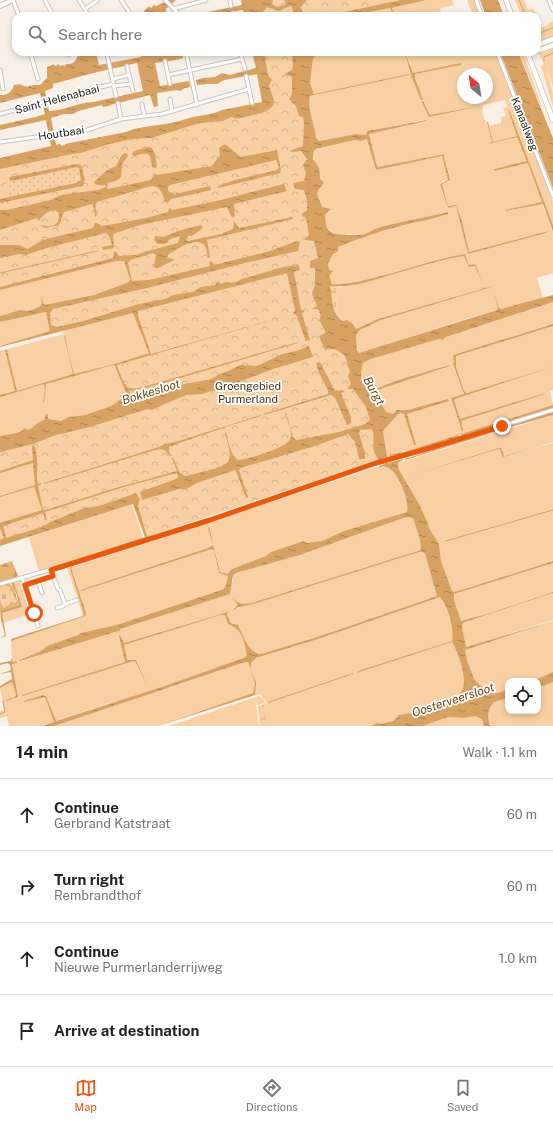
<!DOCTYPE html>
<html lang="en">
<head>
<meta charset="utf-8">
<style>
	body { margin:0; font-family:"Public Sans",sans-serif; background:#f6f6f6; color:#222 }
	.controls { position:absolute; right:12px; bottom:12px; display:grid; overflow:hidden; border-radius:8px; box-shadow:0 2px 6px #0003 }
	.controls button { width:36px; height:36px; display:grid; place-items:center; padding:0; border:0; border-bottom:1px solid #e0e0e0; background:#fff; color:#222; font:20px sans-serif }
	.compass { position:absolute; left:457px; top:68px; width:36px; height:36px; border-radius:50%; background:#fff; box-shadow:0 2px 6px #0003; rotate:330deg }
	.stop { position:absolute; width:12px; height:12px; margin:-9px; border:3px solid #ea580c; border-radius:50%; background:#fff }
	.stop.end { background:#ea580c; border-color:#fff; box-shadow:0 1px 4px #0008 }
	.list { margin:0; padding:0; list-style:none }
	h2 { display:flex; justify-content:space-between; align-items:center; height:52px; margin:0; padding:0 16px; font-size:17px }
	h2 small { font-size:13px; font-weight:400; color:#767676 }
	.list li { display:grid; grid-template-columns:26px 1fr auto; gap:12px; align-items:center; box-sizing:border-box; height:72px; padding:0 16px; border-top:1px solid #e0e0e0 }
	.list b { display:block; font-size:15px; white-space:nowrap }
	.list p { margin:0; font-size:13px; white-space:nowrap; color:#767676 }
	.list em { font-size:13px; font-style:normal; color:#767676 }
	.icon { flex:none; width:22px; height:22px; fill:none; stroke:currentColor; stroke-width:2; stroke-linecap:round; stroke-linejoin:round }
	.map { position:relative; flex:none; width:553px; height:726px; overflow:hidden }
	.search { position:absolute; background:#fff; box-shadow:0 2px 6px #0003; left:12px; right:12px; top:12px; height:44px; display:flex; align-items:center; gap:10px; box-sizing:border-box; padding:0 14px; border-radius:12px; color:#767676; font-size:15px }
	.sheet { height:340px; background:#fff }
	nav { display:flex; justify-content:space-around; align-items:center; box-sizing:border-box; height:56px; border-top:1px solid #e0e0e0; background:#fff; font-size:11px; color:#767676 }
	nav a { display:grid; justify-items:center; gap:2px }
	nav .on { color:#ea580c }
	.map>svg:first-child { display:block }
</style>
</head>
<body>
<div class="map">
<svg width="553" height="726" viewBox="0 0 553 726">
	<defs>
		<pattern id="forest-firs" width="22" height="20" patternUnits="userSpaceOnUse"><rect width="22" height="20" fill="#e9b373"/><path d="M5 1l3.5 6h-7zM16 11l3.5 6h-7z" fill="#c79963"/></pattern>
		<pattern id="wetland-marsh" width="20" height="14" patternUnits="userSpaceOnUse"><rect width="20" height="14" fill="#f8d0a3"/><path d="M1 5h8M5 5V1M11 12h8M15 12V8" fill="none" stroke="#d4b28b"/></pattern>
		<pattern id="cemetery-stones" width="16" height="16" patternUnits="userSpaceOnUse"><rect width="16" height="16" fill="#f8d0a3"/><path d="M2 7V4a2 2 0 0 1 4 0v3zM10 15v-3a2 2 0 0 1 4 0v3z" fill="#d4b28b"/></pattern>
		<pattern id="park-crowns" width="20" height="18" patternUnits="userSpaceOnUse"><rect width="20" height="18" fill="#f8d0a3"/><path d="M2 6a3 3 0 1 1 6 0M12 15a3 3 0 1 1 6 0" fill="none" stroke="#d4b28b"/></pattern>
		<pattern id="garden-dots" width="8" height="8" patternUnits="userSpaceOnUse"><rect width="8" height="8" fill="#f8d0a3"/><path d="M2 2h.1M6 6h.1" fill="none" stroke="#d4b28b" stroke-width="1.8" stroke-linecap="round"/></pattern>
		<pattern id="water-ripples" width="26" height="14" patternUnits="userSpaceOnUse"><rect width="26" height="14" fill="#d7a262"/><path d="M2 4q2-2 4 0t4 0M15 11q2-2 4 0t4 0" fill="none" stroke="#ae8350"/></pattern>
	</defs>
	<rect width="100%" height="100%" fill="#f8f0e7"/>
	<!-- grass -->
	<path fill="#f8d0a3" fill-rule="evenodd" d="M426,0H452L454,5L440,8L442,16H394L392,8Z
		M467,0H477L483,16H473Z
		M515,0H524L528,10L533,8L536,16H522Z
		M390,8L393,16H348Z
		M537,18L541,28L548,25V23L553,21V37L537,43Z
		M553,46V87L546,66L553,94V107L541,66L544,64L538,53Z
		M292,52L239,470L384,458V460L365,464L147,537L140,499L0,540V497L34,487L43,513C44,502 40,488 35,479V485L33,486L0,496V452L114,420L122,399L111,406L85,415L68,417L61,421L48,419V414L44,420L28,430L25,429L20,432L0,436V351L64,334L63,329L0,346V322L46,312L51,330L135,290L174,259L120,261H125L130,279L129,282L94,295L40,306L27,311L20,310L0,316V230L261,113Z
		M324,52H405L421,100L422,99L415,78V74L461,65V64L413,73L406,52H496L553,202V225L505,100L483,105C481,114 484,118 488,126C490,131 491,137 492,142L517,137L527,161L494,169V171L528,163L542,200V202L506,210V211L542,204L553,229V273L537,278L543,298L501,309L499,308L494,292L498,309L497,310L468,318L361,353L358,352L356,335L360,330L381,320L492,287L482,289L378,319L358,328C356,326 354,323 351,321C347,317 341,320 338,313C334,307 339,301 336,295L337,290L340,287C382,278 422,264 464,256L469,267L475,265L482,284L476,265L474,264L469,265L465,254C432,259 401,272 369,279C356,282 345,285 332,284L329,276L332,272L329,270L328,264L333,254L338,251V247L364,236L398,227L435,218L448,214V212L378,228L362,235L347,234L343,235L336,234L325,226V215L331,210L322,207C321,202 316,196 318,191C320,188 322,185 324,182C315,176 313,159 315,150L355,140L361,141L367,139L376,170L442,155L448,180L441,182L440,184L448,208L456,206L468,254L549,232L469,252L462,221L456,205L448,206L442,184L451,181L444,157L445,154L378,167L377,166L369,134L426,121L422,120L367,131L366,135L356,134L317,141L311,119L309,102L310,96L409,74L314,94L310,83L313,59L315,56ZM463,74H487V98H463Z
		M518,52H523L545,116L521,58Z
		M507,107L517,136L493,142L489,126L501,123V117L506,116L503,108Z
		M553,302V324L454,355V362L453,365L464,394L451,398L460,426V421L545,394V393L460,419L454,400V399L481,390L467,393L464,391L456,367L455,356L553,326V390L550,391L553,405L415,449L390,454L391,456L410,452L387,459L383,431L398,414L401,413L404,414L415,445L407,414L449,401L408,410H401L393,414L386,412C383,404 375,400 372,393L373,391L450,366L449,365L389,383L378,388L366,387C360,380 360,371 363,363L371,359L439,339L443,340L446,337Z
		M553,415V442L503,456L501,448L409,476L499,449L500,450L503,457L553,443V561L454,592L452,591L441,561L439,544L429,528L428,523L419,504L398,468V463Z
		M385,466C398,473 412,498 407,512L345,531L322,541L307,543L302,541L271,552L266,556L232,569L228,574L220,572L214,546L208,528L213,545L208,548L80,590L81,591L212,549L214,550L219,573L228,576L226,585L224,589L120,624L81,633L78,635L47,646L41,651L22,658L19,660L21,661L229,594L233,580V575L236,573L300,555L406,517L413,518L420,540L421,550L252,603L241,604L232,598L238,605L237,606L231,610L419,552H423L425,554L437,596L317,637L261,654C248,653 243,634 238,625C231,623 226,620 228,612L124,643L120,635L125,662L22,696L134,661H135L147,688L136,660L127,661L124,645L221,615H225L228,624C246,633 243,639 247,656L168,686L169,688L245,662H248L251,668V663L256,658L318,639L440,597C449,608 454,627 452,641L356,672L452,642C458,653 469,681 461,692C456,699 448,703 442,709H433L401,715L393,721L381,724L377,723L371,726H260L258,706L267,703L260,694L255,696L254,692L249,695L158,726H54L118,704L116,701L55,721L46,696L43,695L24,702L45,697L54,722L43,726H9L7,716L0,718V712L4,710L0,688L12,682L16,696L11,700L18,697L12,664L16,663L13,662L12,660L11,641L33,632L83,616L67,567L69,568L169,536L370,469Z
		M131,505L133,507L142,535V539L39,572L29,537Z
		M553,563V592L465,621H461L454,600V594Z
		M19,580L21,582H20L30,614L3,623L2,613L22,607L11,582Z
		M553,593V620L466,647C465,639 462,632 462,624L465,622Z
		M553,621V672L533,681H508V690L493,694L481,686L474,679L467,660L465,650Z
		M553,682V726H490L487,715L494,702L508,698V711H538V688Z
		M259,696L263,698L265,703L257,705L255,698L259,726H169Z
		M471,716C480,715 482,718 484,726H423L448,717L463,718Z"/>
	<!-- forest -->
	<path fill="url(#forest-firs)" d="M12,561L18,576L0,583V565Z
		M10,583L11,585L13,586L19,605L2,610L0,607V600L4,608L5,585L0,588V586Z"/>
	<!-- wetland -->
	<path fill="url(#wetland-marsh)" d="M330,285L340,287L337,290L336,295C339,301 334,307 338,313C341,320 347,317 351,321C354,323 356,326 358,328L356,329L352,323L347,320L344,321C332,313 332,299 330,285Z
		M264,705L263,711L269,726H260L258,706Z"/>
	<!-- cemetery -->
	<path fill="url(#cemetery-stones)" d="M5,585L10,587L17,602L3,608L0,600V588Z"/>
	<!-- park -->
	<path fill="url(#park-crowns)" d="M255,0H414L337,16H251Z
		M258,52H303L324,303L357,385L378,420L382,458L145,537L133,501L6,541L1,525L45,513L38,491L36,462L0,473V449L132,403L124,387L117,365L151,355L134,310L57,327L51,325L47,308L133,286L125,258L0,287V164L267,106Z"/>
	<!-- garden -->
	<path fill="url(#garden-dots)" d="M77,167L79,168L81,180L80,182L9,197L6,182Z"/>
	<!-- water -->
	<path fill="url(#water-ripples)" fill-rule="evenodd" d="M169,0H176L166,9V12L168,16H144V11L149,6L151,8L154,5L156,6Z
		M241,0H273L272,4L277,7L285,5L286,3L284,0H307L301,7L303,16H294L292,7L290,6L279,11L267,7L260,16H244L243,10L231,12L224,16H188L242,5Z
		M401,0H426L392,8L394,16L390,8L348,16H325Z
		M480,0H498L504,16H486Z
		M78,52H96L99,65L141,57L143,55L142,52H146L147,56L158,53L182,52L183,58L176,60L155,63L160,86L189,81L190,87L185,88L180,91L177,90L157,93L158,106L154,107L150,95L110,105L109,106L103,107L102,105L78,111L73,114H64L51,118L56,145L60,144L61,146L65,145V144L126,132C140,126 156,126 171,123C181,121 190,117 199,116C206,115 216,113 222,110L262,102L257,74L224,80L217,84H207L197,85L196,80L203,78L215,77L222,73L230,75L256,68L252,52H264L268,75L272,80L269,85C270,91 273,95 274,101C277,112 244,117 236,119L232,117L222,121L200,123L151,138L132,139L106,145L81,153L72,154L0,169V158L51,146L46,120L0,130V125L36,117L45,114L40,93L0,103V95C7,96 12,92 14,85L21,84V85L27,87L31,85V87L33,85H40L47,78V67L54,64L55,66L59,64L60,66L64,65L65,66L66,64C74,65 78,59 78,52ZM137,63L143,91L94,102C78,102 64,111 49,111L45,91L53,88V84L89,74Z
		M292,52H315L317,54L324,52L315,56L313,59L310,83L314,94L409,74V75L310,96C307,110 315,125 316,138L319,141L356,134L366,135L367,131L426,120V121L369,134L377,166L378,167L445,154L444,157L450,179L451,180L442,184L448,206L456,205L462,221L469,252L549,231L546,233L468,254L456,206L448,208L440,184L448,180L442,156L376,170L367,139L361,141L355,140L316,149L314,151L313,159L319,168L320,179L324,182C323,185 320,187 318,191C316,196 321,202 322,207L331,209L325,215C326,225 325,230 336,234C340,235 356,235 361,235C367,234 372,230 378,228C401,221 425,218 448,212V214C431,220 414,222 397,227C377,232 357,239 338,247V251L333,254L328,264L329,270L333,271L329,276L332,284C345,285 356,282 369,279C401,272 433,259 465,254L469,265L474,264L476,265L482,283L475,266L469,267L464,256C439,260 415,268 390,275C371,281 350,288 330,286C333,299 331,313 343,321L347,320L352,323L356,329L378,319L482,289L483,287L484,288L492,287L381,320L360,330L356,335L357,350L359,353L497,310L498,309L494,292L499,308L501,309L553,295V302L446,337L443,340L439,339L371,359L363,363C361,369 359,382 366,387C369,389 375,388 378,388C382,387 386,384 390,383C409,376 430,371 450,365V366L374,391L372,393C375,400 383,404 386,412L393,414L397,410H408L448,399L449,401L407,414L416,445H414L404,414L401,413L398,414L383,431L388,463L403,459V460L398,463V468L419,504L428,523L429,528L439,544L441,561L452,591L454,592L461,590L553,561V563L454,594V600L461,621L487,614L553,592V593L465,622L462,624C462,632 465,639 466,647L553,621L465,650L467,660L474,679L481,686L493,694L508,690V698L494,702C487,712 487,715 490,726H484L482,719L475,716L463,718L448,717L423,726H371L377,723L381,724L393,721L399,715L433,709H442C448,703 456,699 461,692C469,681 458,652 452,642L356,673L361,670L452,641C454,628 449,608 440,597L318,639L256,658L251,663V669L248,662H245L54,726H43L54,722L45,697L24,702V701L43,695L46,696L56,721L168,685L243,658L247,656C243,639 245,632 228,624L225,615H221L124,645L127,660H136L148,688L135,661H134L22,696V695L125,662L119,635H120L124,643L228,612L227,615L231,623L238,625C243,634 248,653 261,654L317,637L437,596L425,554L423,552H419L253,604L239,607L231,611L238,605L232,598L241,604L252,603L421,550L420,540L413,518L406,517L300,555L236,573L233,575L230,594L120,629L119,632L118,631L20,661L19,660L41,651L47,646L78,635L81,633L120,624L224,589L226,585L228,576L219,573L214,550L212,549L81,591L80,590L208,548L213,545L208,528L209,527L220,572L228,574L232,569L266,556L271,552L303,541L307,543L322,541L344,531L407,512C410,501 398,470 386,467C384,466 381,467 380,467L379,466L385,464L384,459L379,460C370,449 375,445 373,432L372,429L360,430L359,433L365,453V459H359L355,442L348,434L312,447L240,468L239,470L248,497L246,498L236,471L235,470L197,483L186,489H179L142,500L140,492L176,479L178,477L177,473L124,487L45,512L47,520H45L43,513L3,526L6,538L44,526L50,522L82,509L102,505L136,493L140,499L138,506L147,536L155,535L103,552L102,551L145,537L133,504L0,546V540L4,538L0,528V523L42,510L34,487L0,497V496L35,485L33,463L0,473V471L33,460L32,446H35C38,458 37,470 37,482L38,484L41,483V485L38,486L43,509L46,510L112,489L177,471L172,458H173L180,473L185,476C195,473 224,469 229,460C232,453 226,440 225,432H226C228,441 230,454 238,460C248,459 289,448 291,437C292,430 287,420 285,413H286L293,437L296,440L339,432L365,424L370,420L366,407L353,389H347L351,384L348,376L350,372L345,356C339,350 332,347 325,350L319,336L325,333V331L319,320L321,316L318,309H312L317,306L312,294L315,285V268H310V261L318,258L314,241L304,240L309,235L306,218L302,216V214L307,210V200L304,190L295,189L293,183L304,181L306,174L303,165L307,159L301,151L290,152L292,150L303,146C303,136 305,126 303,117L299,116L296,106L289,99L292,94V77L285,74L293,69Z
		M405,52L413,73L461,63V65L415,74V78L423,100H421L411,75Z
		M500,52H518L553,138V188Z
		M423,101L430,115L480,106L429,117L422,102Z
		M507,107L510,112L553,225V231L543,204L506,211L505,210L542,202L528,163L494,171V169L527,161L517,137L488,144L492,142L487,122H488L493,142L517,136Z
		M225,144L241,157L277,150L281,170L280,173L218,188V186L235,180L277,170L279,167L276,160L170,185L168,187V191L172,193L175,194L210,186L211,190L171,199L169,202H165C163,194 160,185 151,186L97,202L95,206L97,215L95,217L94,208L92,204L64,212L59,225L58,226C51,225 46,231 40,225C50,227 60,228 59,213L55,210C47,211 43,215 39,221L37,218L0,230V210H7L51,200L61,195L98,190L106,187L105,185H98L95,184L94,182L107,170L116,166L120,158L124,153L127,154L128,156L122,164L121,177L116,181L107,183V187L108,189L146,181L151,180L155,174L157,175L212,166L220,155L219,148Z
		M149,147L152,148L155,154L157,167L155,168L152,167C150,151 149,152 134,156L132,154L134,151Z
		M77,164L81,165L85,180L82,186L0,203V199L76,183L81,180L79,168L77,167L11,181L9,179L10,177Z
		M284,184L287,191L234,204L235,215L233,218L231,216L227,207L140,225L113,234L114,248L103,250L102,247L112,245L109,236L106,233L43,249L26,255L19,254L0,258V245H19L28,249L42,240L93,228L95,223H97L102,226L146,218L168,212L169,208L173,210L221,200Z
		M292,217L293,219L207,240L210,257L208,258C207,254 207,248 204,245C196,236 175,250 168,255L167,258L174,259V260L158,268H155L154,266L156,255L153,253L130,260L128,263L132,281L149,280L210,266L209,262L212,261L214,265L270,251L297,241L300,242L298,251L249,262L147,288L53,309L50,313L51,325L57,327L83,321L139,304L165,299L173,295L193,292L201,287L215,285L218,281L221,284L226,282L234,283L242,279L283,267L299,265L300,270L294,272L301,310L305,311L302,314L310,340L305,341V339L297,316L293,313L295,310L287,273L138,311V316L151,354L290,315L117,365C118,370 125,387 129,388C133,389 139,388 143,387L298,342V343L143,389L129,391L131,395L143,396L185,384L212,379L219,374L228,371L240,365L257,366L282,354L296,351L309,346L313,357L273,369L241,381L231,388L222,390L218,389L202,394L186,395L151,410L148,409L131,414L90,427L53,436L33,444L0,452V436L20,432L25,428L28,430C34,427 37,422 44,420L46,414H48V419L61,421L68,417L85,415L111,406L127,395L115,366L113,365L46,384L44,402L43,403L45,389L44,384L0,397V395L15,391L5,350H7L17,391L73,374L64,336H65L69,356L74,374L115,364L149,353L133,313L0,347V346L50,331L46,312L0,322V316L20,310L27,311L34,309L42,305L41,296L44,305L94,295L129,282L130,279L124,261H116L0,290V287L113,258L114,252H116L119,256L136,255L144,252L178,243L180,236L170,239L167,243L158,244L154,240L155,236L164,237L178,231L201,225L203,228L192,236H188L186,240L188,241L221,234L233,229L234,221L239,228Z
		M553,324V326L456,356V367L464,391L467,393L552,367L455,399L454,400L460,419L545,393V394L461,421L463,431H462L451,398L464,394L453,364L454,362L453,355Z
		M320,362L335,391L343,390L344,392L341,393L351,417V423L347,425L335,398L331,395L264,415L263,414L328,394V390L319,373L316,363Z
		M553,405V408L462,436L461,434Z
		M553,412V415L504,429L503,427L506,426Z
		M261,415V416L225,427L224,430L223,428L171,446L169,447V452L172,456H170C165,450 164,448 155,450L44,484V483L159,447L163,445L165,443L166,444L179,441Z
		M501,428V430L405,460V459Z
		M458,435L459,437L410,452L390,456V454L404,452Z
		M553,442L503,457L500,450L499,449L409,476L499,448H501L504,456Z
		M109,553L111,554L73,565L71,568L86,613L85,616L11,641V639L83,616L84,614L70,568L72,564Z
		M11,582L14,583L22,607L2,613L6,636L0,638L5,635L1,620L0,607L2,610L19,605L17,595Z
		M11,658L13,662L16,661L17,663L12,664L18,697L6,701V700L15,697L16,695L12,682L0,688V686L12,679L11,672L0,674L11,670L10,665L8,663L0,665V663L11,661Z
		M251,671L256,682L255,695L158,726L253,693L255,683Z
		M553,672V682L538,688V681H533Z
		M353,673V674L268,703V702Z"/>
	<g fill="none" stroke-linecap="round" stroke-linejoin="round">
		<!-- stream -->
		<path stroke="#d7a262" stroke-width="1" d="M519,0L526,16
			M537,34L553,28
			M544,61V57L553,53
			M0,273L97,251
			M446,541L553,510
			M0,714L5,712L3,701"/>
		<!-- street casing -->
		<g stroke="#ccc4bb" stroke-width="5">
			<path id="street" d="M13,0L19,16
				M45,0L53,16
				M79,0L89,16
				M121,0L132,16
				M165,0L177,12L178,16
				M230,0L231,6
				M476,0L482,16
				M549,0L553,10
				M85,9L98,0
				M173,9L206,0
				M233,13L234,16
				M30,52L38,79
				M68,52L69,55
				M115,52L107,54L116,96
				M186,52L197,105
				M497,52L553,196
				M242,59L245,69
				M165,61L168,75L242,59L241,52
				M127,66L129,75
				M0,70L3,89
				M168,75L170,84
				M113,79L129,75L133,91
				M114,86L131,84
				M249,89L252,103
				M170,99L172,111
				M118,103L121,119
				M142,104L144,116
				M0,114L91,89L114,84
				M0,142L87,130L121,119L162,114L249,89L246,76
				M51,570L58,589L60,590L65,604L63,606L57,608
				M22,578L38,626
				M0,584L84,560L210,520L376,463L430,448L553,410
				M25,585L38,581
				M42,593L38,581L53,576
				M65,604L77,600"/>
		</g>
		<!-- secondary casing -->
		<g stroke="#ccc4bb" stroke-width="6">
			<path id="secondary" d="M506,0L512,16
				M0,6L13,0"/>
		</g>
		<!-- primary casing -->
		<g stroke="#ccc4bb" stroke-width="6">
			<path id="primary" d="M537,45L553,39
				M537,51L553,45
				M527,52L553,120"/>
		</g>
		<!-- street -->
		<use href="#street" stroke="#fff" stroke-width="3"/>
		<!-- secondary -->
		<use href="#secondary" stroke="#fff" stroke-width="4"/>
		<!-- primary -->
		<use href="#primary" stroke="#fff" stroke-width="4.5"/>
	</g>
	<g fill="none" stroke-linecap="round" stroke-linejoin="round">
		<!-- route -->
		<path stroke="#ea580c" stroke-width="5" d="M34,613L25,585L53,576L51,570L210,520L376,463L430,448L502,426"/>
	</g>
	<g text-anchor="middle" stroke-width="3.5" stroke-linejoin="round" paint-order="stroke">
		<!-- street labels -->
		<g font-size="11" fill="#1a1815" stroke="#fff">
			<text transform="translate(57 99) rotate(-15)" y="4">Saint Helenabaai</text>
			<text transform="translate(525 124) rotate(69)" y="4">Kanaalweg</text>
			<text transform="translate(61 133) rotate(-9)" y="4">Houtbaai</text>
		</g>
		<!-- park labels -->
		<g font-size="11" fill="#463013" stroke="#fff">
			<text x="248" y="390">Groengebied<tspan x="248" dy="13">Purmerland</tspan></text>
		</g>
		<!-- water labels -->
		<g font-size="12" font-style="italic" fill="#6c4717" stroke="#fff">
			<text transform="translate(374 391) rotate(61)" y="4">Burgt</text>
			<text transform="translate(151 392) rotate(-17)" y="4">Bokkesloot</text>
			<text transform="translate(453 700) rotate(-18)" y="4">Oosterveersloot</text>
		</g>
	</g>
</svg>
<div class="controls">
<button><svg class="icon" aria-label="locate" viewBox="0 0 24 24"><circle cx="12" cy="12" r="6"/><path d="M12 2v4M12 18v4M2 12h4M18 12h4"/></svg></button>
</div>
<svg class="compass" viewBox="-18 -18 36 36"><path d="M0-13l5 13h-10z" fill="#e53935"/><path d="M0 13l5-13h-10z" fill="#767676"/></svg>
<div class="stop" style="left:34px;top:613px"></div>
<div class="stop end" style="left:502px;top:426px"></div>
<div class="search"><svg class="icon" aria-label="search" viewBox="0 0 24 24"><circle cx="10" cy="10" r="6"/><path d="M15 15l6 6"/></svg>Search here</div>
</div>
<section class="sheet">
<h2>14 min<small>Walk · 1.1 km</small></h2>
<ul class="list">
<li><svg class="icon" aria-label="ahead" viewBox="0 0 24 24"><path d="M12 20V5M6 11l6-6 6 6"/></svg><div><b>Continue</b><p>Gerbrand Katstraat</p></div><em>60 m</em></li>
<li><svg class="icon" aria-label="right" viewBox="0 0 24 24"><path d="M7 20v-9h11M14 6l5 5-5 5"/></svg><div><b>Turn right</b><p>Rembrandthof</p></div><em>60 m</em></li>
<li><svg class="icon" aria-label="ahead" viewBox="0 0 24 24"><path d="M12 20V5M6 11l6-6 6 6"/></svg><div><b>Continue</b><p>Nieuwe Purmerlanderrijweg</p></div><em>1.0 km</em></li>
<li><svg class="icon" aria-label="arrive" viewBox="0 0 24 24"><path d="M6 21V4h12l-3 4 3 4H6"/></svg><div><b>Arrive at destination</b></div></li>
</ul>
</section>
<nav>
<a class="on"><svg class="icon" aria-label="map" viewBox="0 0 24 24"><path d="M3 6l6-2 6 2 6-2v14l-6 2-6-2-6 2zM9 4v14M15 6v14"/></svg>Map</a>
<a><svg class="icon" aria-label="directions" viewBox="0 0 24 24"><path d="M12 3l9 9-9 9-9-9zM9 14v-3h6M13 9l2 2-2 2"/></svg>Directions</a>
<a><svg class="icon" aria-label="saved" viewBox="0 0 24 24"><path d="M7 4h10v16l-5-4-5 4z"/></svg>Saved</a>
</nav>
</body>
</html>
